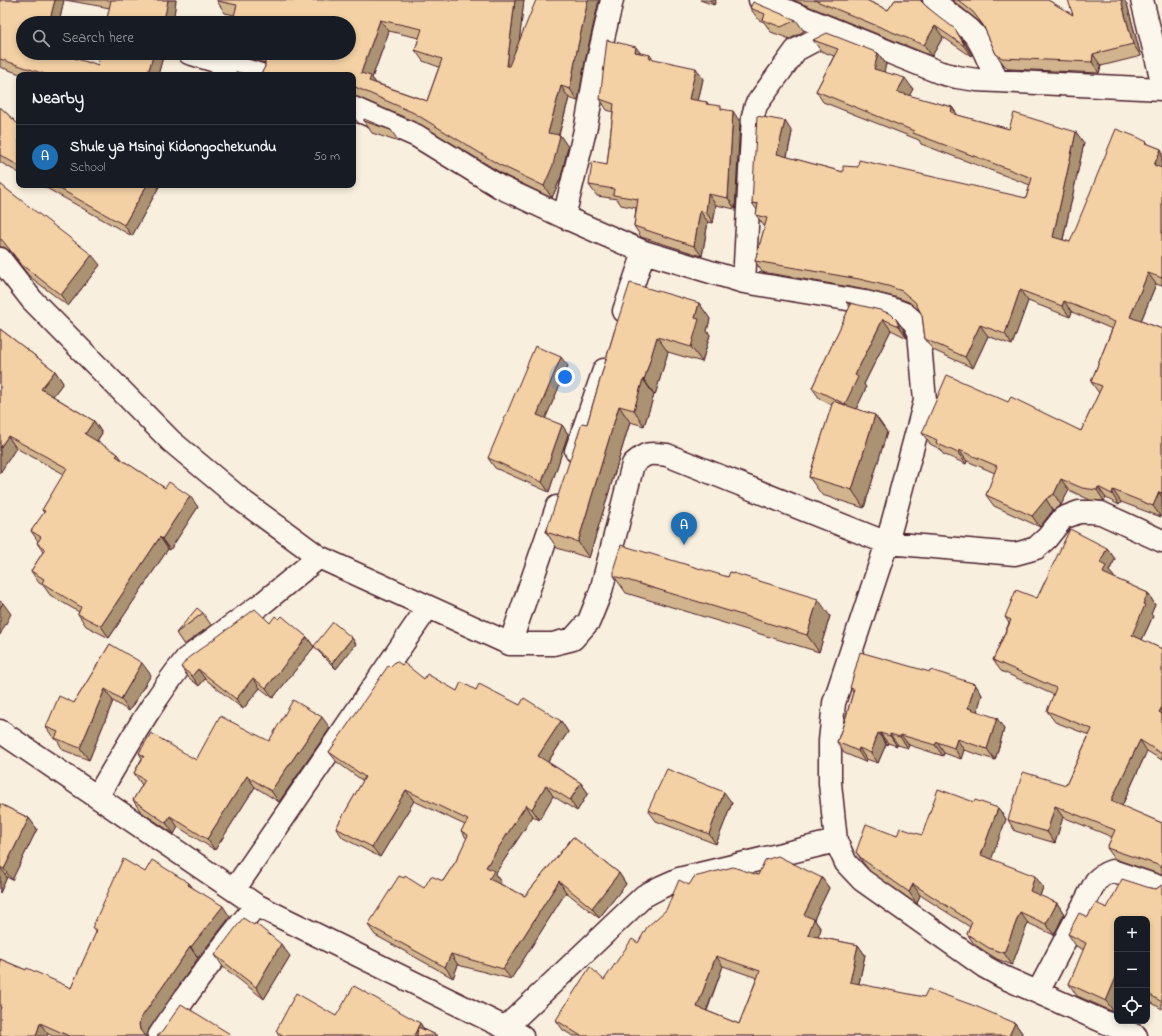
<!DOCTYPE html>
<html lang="en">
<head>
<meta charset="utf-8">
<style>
	body { margin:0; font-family:"Indie Flower",sans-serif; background:#242831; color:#f1f3f6 }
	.controls { position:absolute; right:12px; bottom:12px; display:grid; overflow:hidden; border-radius:8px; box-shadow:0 2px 6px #0003 }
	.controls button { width:36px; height:36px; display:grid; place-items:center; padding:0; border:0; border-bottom:1px solid #363941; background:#171b24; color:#f1f3f6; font:20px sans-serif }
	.you { position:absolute; left:565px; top:377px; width:14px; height:14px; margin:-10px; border:3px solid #fff; border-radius:50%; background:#1a73e8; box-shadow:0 0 0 6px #1a73e833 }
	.badge { display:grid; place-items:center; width:26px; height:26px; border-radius:50%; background:#1f6fb2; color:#fff; font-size:13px; font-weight:700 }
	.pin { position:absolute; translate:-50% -33px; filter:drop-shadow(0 1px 2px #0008) }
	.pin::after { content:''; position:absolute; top:21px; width:14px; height:12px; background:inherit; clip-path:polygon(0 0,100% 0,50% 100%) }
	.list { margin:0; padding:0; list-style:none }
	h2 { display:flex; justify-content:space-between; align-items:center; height:52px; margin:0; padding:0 16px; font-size:17px }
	h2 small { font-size:13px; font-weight:400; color:#9ea1a6 }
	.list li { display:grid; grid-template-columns:26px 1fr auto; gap:12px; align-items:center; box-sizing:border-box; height:64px; padding:0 16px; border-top:1px solid #363941 }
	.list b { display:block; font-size:15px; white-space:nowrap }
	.list p { margin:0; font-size:13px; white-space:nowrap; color:#9ea1a6 }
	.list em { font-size:13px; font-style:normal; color:#9ea1a6 }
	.icon { flex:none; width:22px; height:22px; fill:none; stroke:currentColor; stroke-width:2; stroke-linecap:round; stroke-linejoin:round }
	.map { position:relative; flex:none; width:1162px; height:1036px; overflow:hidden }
	.search { position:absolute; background:#171b24; box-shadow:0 2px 6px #0003; left:16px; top:16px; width:340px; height:44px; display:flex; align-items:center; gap:10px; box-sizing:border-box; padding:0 14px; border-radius:22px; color:#9ea1a6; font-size:15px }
	.panel { position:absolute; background:#171b24; box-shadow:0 2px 6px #0003; left:16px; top:72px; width:340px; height:116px; border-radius:8px }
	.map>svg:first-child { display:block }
</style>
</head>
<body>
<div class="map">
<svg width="1162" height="1036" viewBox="0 0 1162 1036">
	<rect width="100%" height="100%" fill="#f9efde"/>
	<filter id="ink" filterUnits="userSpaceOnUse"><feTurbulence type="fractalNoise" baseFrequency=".025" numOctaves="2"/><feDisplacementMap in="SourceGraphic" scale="8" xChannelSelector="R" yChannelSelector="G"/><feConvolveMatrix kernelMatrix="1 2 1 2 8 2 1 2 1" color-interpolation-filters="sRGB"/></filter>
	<g filter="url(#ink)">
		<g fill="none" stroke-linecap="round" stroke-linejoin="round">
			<!-- minor casing -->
			<g stroke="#4a1f2b" stroke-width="25">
				<path id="minor" d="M760,0L941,73L957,77L977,80L1162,89
					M934,0C945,13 960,20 972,32C983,43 990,66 997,81
					M1142,0L1162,81
					M189,53L261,75
					M353,108L417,136L500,187L564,217L644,252L744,282L865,302L892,309L905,314L914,322L919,332L925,401L887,543L834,703L830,741V783L836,841L846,863L862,880L985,967L1003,977L1136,1036
					M564,217L586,126L597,64L612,0
					M0,259L32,300L171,441L244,502L319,557L510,644H553L573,639L589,621L601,591L633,464C647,452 649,453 667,455L887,543L1015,554L1026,551L1036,548L1047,538L1063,518L1079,512H1091L1101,513L1162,541
					M744,282L753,116L756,105L796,50L834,30
					M624,311L644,252
					M576,451L604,370
					M510,644L557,507
					M0,731L256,905L522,1036
					M97,797C125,750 152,701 186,659L263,603L319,557
					M234,890L428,607
					M1038,992L1096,881C1101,876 1106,873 1112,871L1162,888
					M505,1028L644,896L661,887L679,879L836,841
					M159,1036C189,990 222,947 256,905"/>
			</g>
			<!-- minor -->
			<use href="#minor" stroke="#fbf7ec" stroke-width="22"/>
		</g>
		<!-- wall -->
		<path fill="#d1b48d" stroke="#4a1f2b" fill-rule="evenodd" d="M0,0H64L59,23H23V53L98,65L164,53L158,75H23L0,67Z
			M65,0H176L173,23H106L110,8Z
			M524,0L519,42L585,61L578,101L569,98L559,135L568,147L561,177L552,198L506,176L422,125L358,97L353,96V75L262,72L265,67V63L252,59L247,53H349V23H239L234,16V15L225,13L217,1ZM389,31L419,38L415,50L423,61L439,67L427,101L376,83L372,78Z
			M700,0H716L714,5Z
			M793,0H866L888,10L895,0H922V2L963,41L972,55L971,56L943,37L932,56Z
			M952,0H1048L1073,15L1127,4L1141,56L1101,66L1099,73L1010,69L1004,65L996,54L984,27L981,23Z
			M750,8L796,20L804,31L790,39L771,32L764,22L759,20Z
			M813,40L878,53L886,64L884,72L913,89L909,96L952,107L957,115L1009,129L1084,143L1063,240L1070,242L1147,142L1148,144L1161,149L1162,151V286L1156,284L1141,321L1162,329V514L1161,517L1121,502L1119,505L1106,498L1104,501L1090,500L1069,490L1061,505L1053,510L1040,527L994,506L986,495L995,473L967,461L966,464L943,454L940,449L930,444L922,433L1008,402L1081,431L1099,393L1091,382L1112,329L1072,312L1070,317L1028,301L1012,345L988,336L973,368L933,350L925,339L922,315L920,311L909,302L895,297L867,290L762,272L755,261L765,226H764L756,215L757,210L752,203L792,132L787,157L843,172L1026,198L1030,185L921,144L919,140L823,102L816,91L834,56L821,51Z
			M640,53L650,55L653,59L703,79L698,101L707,102L708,104L723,110L740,122L735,209L716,205L713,223L708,222L702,256L641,237L634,226L636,208L621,205L617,199L597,196L589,185L607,165L613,112L607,110L600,99Z
			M236,72L248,75H238Z
			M0,107L19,125V173L0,162Z
			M353,116L359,124L353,122Z
			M364,121L391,130L399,142L372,133Z
			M0,184L100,265L68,306L29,276L10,251L4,247H0Z
			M41,185H160L132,236Z
			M180,185H188L186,188Z
			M846,302L896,319L904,330L907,338L891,330L864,384L866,388L856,409L875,415L887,432L864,508L822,495L809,477L832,405L820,399L812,388L850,307Z
			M699,303L710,319L707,331L710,335L702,362L668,352L655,395H654L644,426L630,422L589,558L557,548L546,532L587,424L615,329Z
			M0,329L55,371L63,383L53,396L94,421L102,433L97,441L122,460L165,488L198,507L170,550L168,549L109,638L86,626L78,614L79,612L50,595L43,585L39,583L31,571L43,552L37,543L38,541L31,531L44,513L42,510L64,474L16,448L0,473Z
			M568,366L545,419L562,425L568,434L549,492L495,468L488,458Z
			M1107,548L1115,559L1109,571L1114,577V578L1148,593L1155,605L1151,614L1153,616L1142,640L1162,649V760L1147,751L1122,806L1162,823V875L1115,859L1107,848L1112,837L1063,817L1055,843L1015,831L1008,820L1066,785L1089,735L1055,722L1047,711L1054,695L1001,671L993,660L1009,623L1005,617L1037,598Z
			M614,576L728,577L830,616L819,652L626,593Z
			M203,613L211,625L184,645L176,633Z
			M279,619L307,637L314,647L273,698L260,688L243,709L205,679L199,686L188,677L181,667Z
			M352,638L356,644L336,669L319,652L314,646Z
			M110,644L151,675L129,711L113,701L89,760L63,750L57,740L54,739L46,727L74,703Z
			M402,665L424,679L457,691L476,690L520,705L561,721L568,732L548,762L581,783L588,793L577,811L553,796L539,820L533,816L495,874L501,882L500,884L525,896L573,837L619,873L626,884L599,918L566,892L511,979L458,965L453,978L375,935L368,925L424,888L443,881L456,861L467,839L461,831L465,825L414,801L380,857L343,838L336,828L363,781L337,762L329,752L390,667Z
			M930,672L975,684L982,695L977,711L1004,729L995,760L964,750L961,759L944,753L943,756L909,745L908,748L898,745L897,746L888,743L887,745L886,744L878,763L866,759L865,762L844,753L837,742L846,717L853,692L850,688Z
			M330,728L279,802L255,787L215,850L178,827L174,834L140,811L133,800L142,785L134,773L142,758L139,753L196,760L269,741Z
			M974,802L998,808L1006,819L991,859L1043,887L1040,896L1057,903L1064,914L1054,935L1028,923L1012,965L997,959L975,945L967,934L970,927L920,895L917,904L870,871L864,864L856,852L897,836L922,835Z
			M732,803L716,844L656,821L648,810Z
			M0,804L29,818L37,829L12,880L7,877L0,893Z
			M145,872L189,883L193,888L230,917L198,958L149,1029L147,1036H53L48,1034L0,1036V959L26,970L71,988L96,933L92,928Z
			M758,875L822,878L829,888L814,919L821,929L818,937L858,945L865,955L859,984L1015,1023L1022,1033L1021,1036H573L563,1030L556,1020L604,980L638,943L666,910L689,885ZM723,966L757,978L739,1024L707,1011Z
			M1162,885V1009L1147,1000V919H1117L1114,1012L1077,996L1069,984L1084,950L1076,946L1068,934L1088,917L1092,911L1107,908L1150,888L1156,889Z
			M215,955L290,956L264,999L223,967Z
			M336,1016L420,1023L424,1029L438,1036H279L276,1031Z"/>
		<!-- shaded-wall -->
		<path fill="#aa9273" stroke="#4a1f2b" d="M55,0H64L59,23H49Z
			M168,0H176L173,23H163Z
			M515,0H524L515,78L507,66Z
			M588,0H599L585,61L578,101L570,89L577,50Z
			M710,0H716L714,5Z
			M1121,0H1124L1127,4L1141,56L1133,44Z
			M380,20L389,31L372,78L379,87L377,93L361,73Z
			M935,26L943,37L932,56L924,45Z
			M955,29L972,55L971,56L963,45Z
			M636,47L644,58L635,52Z
			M154,53H164L158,75H149L148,73Z
			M878,53L886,64L882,80L874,69Z
			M1093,54L1101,66L1099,73L1092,62Z
			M696,68L703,79L696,110L689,99Z
			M905,78L913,89L905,103L897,92Z
			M561,86L569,98L556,144L548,133Z
			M952,107L960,118L951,112Z
			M733,111L740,122L735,209L728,198Z
			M785,121L792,132L785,165L777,154Z
			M1076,132L1084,143L1061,248L1053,237Z
			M560,135L568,147L561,177L552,198L544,186Z
			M1161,149L1162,151V176L1154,165Z
			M147,185H160L132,236L124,225Z
			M184,185H188L186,188Z
			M708,194L716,205L713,223L706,212Z
			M700,211L708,222L702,256L694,246Z
			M92,255L100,265L68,306L61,295Z
			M1148,273L1156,284L1138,328L1130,317Z
			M1020,290L1028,301L1012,345L1005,334Z
			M1064,301L1072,312L1070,317L1062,306Z
			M699,303L710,319L707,331L710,335L702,362L691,347L695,318Z
			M883,319L891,330L864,384L866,388L853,416L845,404L855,375Z
			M896,319L904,330L907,338L899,326Z
			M980,325L988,336L973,368L965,357Z
			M657,337L668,352L655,395L644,380Z
			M561,357L568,366L543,424L537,415Z
			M55,371L63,383L50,400L41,389Z
			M643,379L654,395L644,426L634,410Z
			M619,406L630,422L589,558L578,542Z
			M875,415L887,432L864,508L852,490Z
			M94,421L102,433L94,445L85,434Z
			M562,425L568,434L549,492L542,482Z
			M8,436L16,448L0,473V448Z
			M959,450L967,461L966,464L958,453Z
			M118,454L126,465L116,456Z
			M1061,479L1069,490L1061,505L1054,494Z
			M1098,487L1106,498L1104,501L1097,490Z
			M1113,490L1121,502L1119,505L1112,494Z
			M1159,492L1162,497V514L1161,517L1153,506Z
			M190,496L198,507L170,550L162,539Z
			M1046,499L1053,510L1040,527L1032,516Z
			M160,537L168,549L109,638L101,626Z
			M1107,548L1115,559L1109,571L1114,577L1110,585L1103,573L1100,563Z
			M1148,593L1155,605L1151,614L1153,616L1139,646L1132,635L1143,604Z
			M818,599L830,616L819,652L807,635Z
			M3,603L11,614L2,631L0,635V608Z
			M307,637L314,647L273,698L266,688Z
			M352,638L356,644L336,669L332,663Z
			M142,663L151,675L129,711L121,699Z
			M198,669L205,679L199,686L192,676Z
			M253,678L260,688L243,709L236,699Z
			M975,684L982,695L975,719L968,708Z
			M105,689L113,701L89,760L80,748Z
			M1162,707V716L1159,712Z
			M322,717L330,728L279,802L271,791Z
			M997,718L1004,729L995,760L987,749Z
			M561,721L568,732L545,766L538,756Z
			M878,733L886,744L878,763L871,753Z
			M880,733L888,743L887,745L880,734Z
			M890,734L898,745L897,746L890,736Z
			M901,735L909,745L908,748L900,737Z
			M957,739L964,750L961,759L954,748Z
			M1140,740L1147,751L1119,812L1111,801Z
			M937,742L944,753L943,756L935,745Z
			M859,748L866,759L865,762L858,751Z
			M247,776L255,787L215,850L207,839Z
			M581,783L588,793L577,811L570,800Z
			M546,785L553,796L539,820L532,809Z
			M406,790L414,801L380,857L372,847Z
			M724,792L732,803L716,844L709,834Z
			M526,805L533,816L495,874L501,882L496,890L489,879L486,867Z
			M1055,806L1063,817L1055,843L1047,832Z
			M998,808L1006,819L989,866L981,855Z
			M170,816L178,827L174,834L166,823Z
			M29,818L37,829L12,880L4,869Z
			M0,867L7,877L0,893Z
			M619,873L626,884L599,918L592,908Z
			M1035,876L1043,887L1038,902L1030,891Z
			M822,878L829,888L814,919L821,929L815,945L808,935L804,915Z
			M559,881L566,892L511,979L503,969Z
			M189,883L197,894L188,885Z
			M913,884L920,895L917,904L909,892Z
			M1057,903L1064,914L1054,935L1046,924Z
			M223,906L230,917L198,958L191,947Z
			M1020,912L1028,923L1012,965L1004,953Z
			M281,944L290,956L264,999L256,987Z
			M858,945L865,955L857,992L850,982Z
			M190,947L198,958L149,1029L147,1036H144L140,1030L139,1024L141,1018Z
			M451,954L458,965L453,978L445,967Z
			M716,956L723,966L704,1017L697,1007Z
			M1117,975V1005L1114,1012L1106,1001Z
			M40,1023L48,1034L47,1036H36Z
			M420,1023L427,1034L418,1027Z
			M1015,1023L1022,1033L1021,1036H1009Z
			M418,1027L424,1036H414Z"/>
		<!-- building -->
		<path fill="#f3d1a4" stroke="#4a1f2b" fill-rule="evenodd" d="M0,0H55L49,23H23V53H58L90,63V62L98,65L100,53H154L148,73L154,75H47L0,59Z
			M111,0H168L166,11L163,23H106Z
			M217,0H515L507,66H509L536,0H588L577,50L570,89L561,86L548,133L560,135L553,165L544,186L498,164L414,113L353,86V75H257L262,72L265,67V61L262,55L259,53H349V23H251L252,20L234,16L237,5L217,1ZM380,20L422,29L415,50L442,59L427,101L369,81L371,76L361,73Z
			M814,0H866L888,10L895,0H920L927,7L955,29L964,44L963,45L935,26L924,45Z
			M958,0H1048L1073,15L1068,0H1121L1133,44L1093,54L1092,62L1002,58L996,54L983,25L973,12Z
			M753,2L796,20L781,27L763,20L765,14L750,8Z
			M827,33L878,53L874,69L905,78L897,92L952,107L951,112L954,113V114L1009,129L1014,113L1076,132L1053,237L1070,242L1116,129L1137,137L1147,142L1146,143L1161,149L1154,165L1162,168V278L1148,273L1130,317L1162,329V493L1159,492L1153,506L1113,490L1112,494L1098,487L1097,490L1082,488L1061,479L1054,494L1046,499L1032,516L986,495L997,466L959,450L958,453L936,443L937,440L922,433L947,375L1008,402L1011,397L1081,431L1102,386L1091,382L1115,322L1064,301L1062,306L1020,290L1005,334L980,325L965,357L925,339L922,315L915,302L902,291L888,286L859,279L755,261L767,218L756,215L758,204L752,203L757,116L785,121L777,154L843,172V166L858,167L859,160L1026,198L1032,178L913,133L914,131L816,91L838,49L813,40Z
			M607,40L636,47L635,52L650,55L649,58L696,68L689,99L707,102L706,104L721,106V109L733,111L728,198L708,194L706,212L700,211L694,246L634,226L638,199L613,195L614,189L589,185L592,162L607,165L614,104L600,99Z
			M236,72L248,75H244Z
			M0,107L19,125V166L0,155Z
			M364,119L391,130L364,121Z
			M0,184L92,255L61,295L22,265L2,240L0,239Z
			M53,185H147L124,225Z
			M630,283L699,303L695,318L699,319L691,347L657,337L644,380L643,379L634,410L619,406L578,542L546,532L582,423L587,424L615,329Z
			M846,302L880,310L891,314L896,319L899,326L883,319L855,375L858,377L845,404L812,388L851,304Z
			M0,329L55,371L41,389L94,421L85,434L118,454L116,456L165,488L169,482L190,496L162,539L160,537L101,626L78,614L81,607L42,583L44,579L31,571L45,549L37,543L41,537L31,531L45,511L42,510L67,468L8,436L0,448Z
			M535,346L561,357L537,415L562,425L542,482L488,458Z
			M833,401L875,415L852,490L809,477Z
			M1070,529L1107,548L1100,563L1106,566L1103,573L1148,593L1143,604L1145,605L1132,635L1162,649V707L1159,712L1162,714V754L1140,740L1111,801L1162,823V868L1158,865L1107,848L1115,830L1055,806L1047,832L1008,820L1023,772L1066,785L1092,729L1047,711L1056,688L993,660L1011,620L1005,617L1016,590L1037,598Z
			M621,545L728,577L730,572L818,599L807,635L614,576V567Z
			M0,601L3,603L0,608Z
			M197,608L203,613L176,633Z
			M255,609L270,623L275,616L279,619L282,616L307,637L266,688L253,678L236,699L198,669L192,676L181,667L188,658Z
			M333,622L352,638L332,663L314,646Z
			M110,644L142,663L121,699L105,689L80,748L55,738L58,732L46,727L59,696L74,703Z
			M860,652L930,672L931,670L975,684L968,708L997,718L987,749L957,739L954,748L937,742L935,745L901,735L900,737L890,734V736L880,733V734L878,733L871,753L859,748L858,751L837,742L846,717L854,689L850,688Z
			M396,661L402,665L404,663L424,679L427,674L457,691L461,682L476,690L479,684L520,705L524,698L561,721L538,756L581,783L570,800L546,785L532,809L526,805L486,867L494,871L489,879L525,896L573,837L619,873L592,908L559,881L503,969L451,954L445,967L368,925L399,876L404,878L405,876L424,888L431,876L443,881L456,861L468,835L461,831L468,820L406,790L372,847L336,828L365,777L329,752L388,666L390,667Z
			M293,700L322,717L271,791L247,776L207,839L170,816L166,823L133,800L145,780L134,773L144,756L139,753L151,733L196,760L220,716L269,741Z
			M667,769L724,792L709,834L648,810Z
			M938,789L974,802L975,800L998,808L981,855L1035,876L1030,891L1057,903L1046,924L1020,912L1004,953L989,948L967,934L972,922L913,884L909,892L862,859L856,852L866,824L897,836L900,828L922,835Z
			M0,804L29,818L4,869L0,867Z
			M778,856L822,878L804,915L814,919L808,935L858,945L850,982L924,997L928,989L975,1006L1015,1023L1009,1036H581L556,1020L590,967L604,980L632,939L638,943L647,927L666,910L679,880L689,885L694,877L733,867L758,875L765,860ZM716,956L760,971L739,1024L697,1007Z
			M123,859L145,872L152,860L189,883L188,885L223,906L191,947H190L141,1018L139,1024L140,1030L144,1035L146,1036H69L40,1023L36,1036H0V1010L1,1007H0V959L26,970L27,968L71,988L97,930L92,928Z
			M1122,879L1150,888L1156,889L1162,885V1002L1147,993V919H1117V975L1106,1001L1069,984L1086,943L1068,934L1079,913L1088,917L1091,910L1092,911L1096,903L1107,908Z
			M243,918L254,925L255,923L281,944L256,987L215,955Z
			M354,986L420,1023L418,1027L438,1036H417L418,1027L414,1036H284L276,1031L296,993L336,1016Z
			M181,1004L230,1034L229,1036H157L162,1032Z"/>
	</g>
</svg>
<div class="controls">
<button>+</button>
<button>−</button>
<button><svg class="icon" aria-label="locate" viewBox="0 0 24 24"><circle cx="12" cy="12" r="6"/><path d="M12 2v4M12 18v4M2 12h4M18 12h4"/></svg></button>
</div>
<div class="you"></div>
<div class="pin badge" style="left:684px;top:545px">A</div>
<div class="search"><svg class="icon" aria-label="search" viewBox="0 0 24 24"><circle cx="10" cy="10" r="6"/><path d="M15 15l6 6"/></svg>Search here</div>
<section class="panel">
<h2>Nearby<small></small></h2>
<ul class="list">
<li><span class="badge">A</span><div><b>Shule ya Msingi Kidongochekundu</b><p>School</p></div><em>50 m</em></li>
</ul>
</section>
</div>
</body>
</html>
